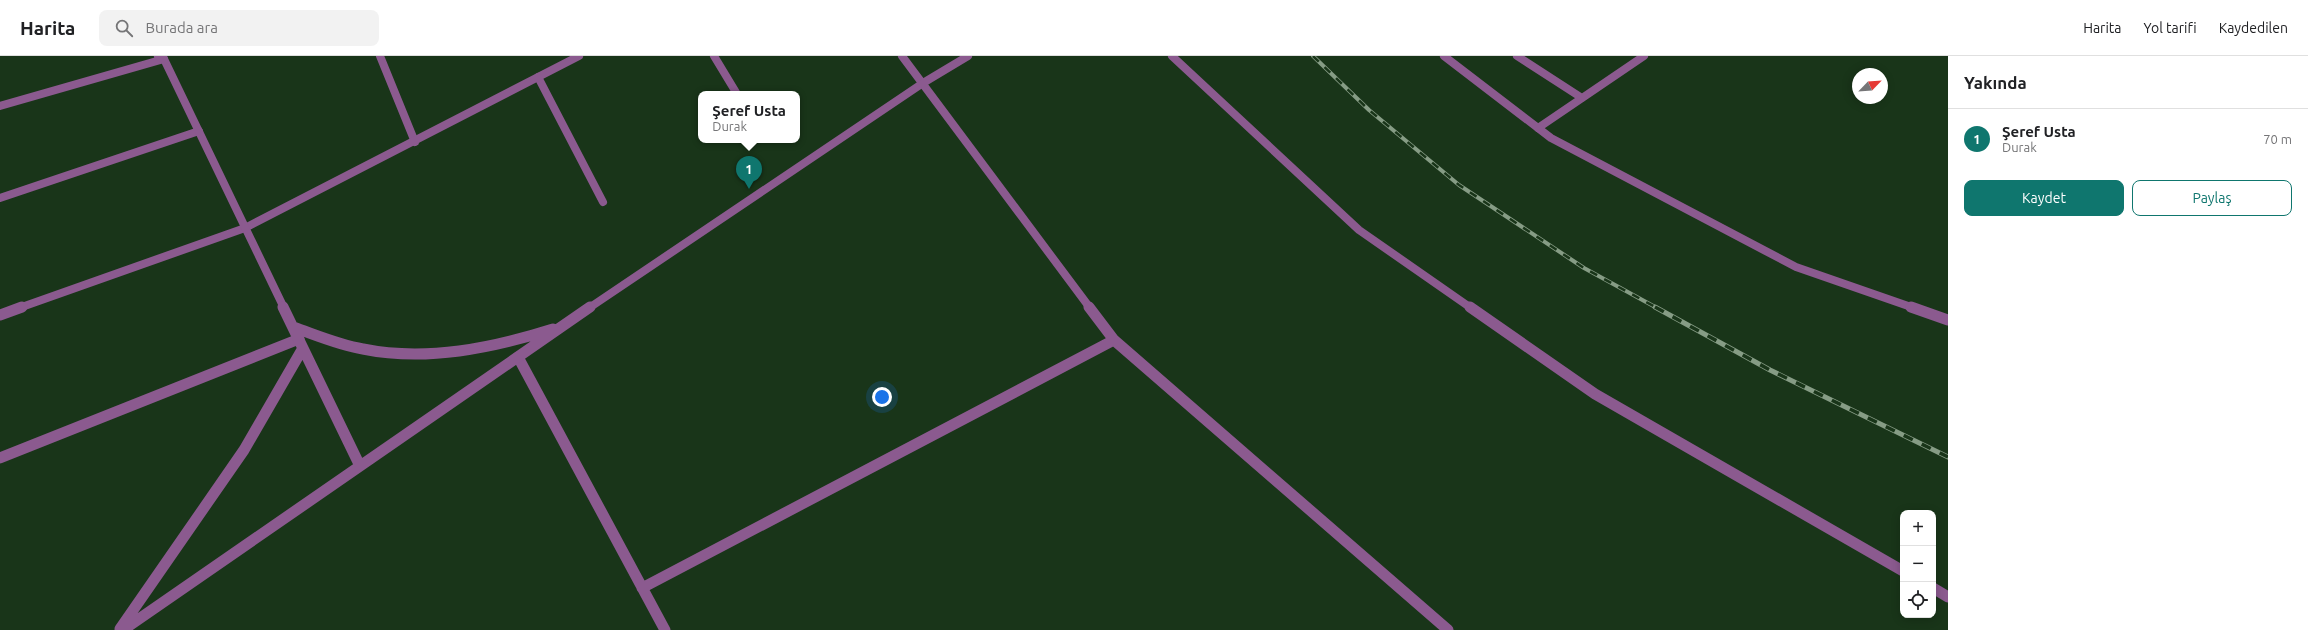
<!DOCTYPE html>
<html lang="tr">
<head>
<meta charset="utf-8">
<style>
	body { margin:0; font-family:Ubuntu,sans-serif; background:#f2f2f2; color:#202124 }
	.controls { position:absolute; right:12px; bottom:12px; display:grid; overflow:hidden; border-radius:8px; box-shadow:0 2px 10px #0003 }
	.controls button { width:36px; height:36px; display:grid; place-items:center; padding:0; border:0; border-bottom:1px solid #e0e0e0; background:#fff; color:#202124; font:20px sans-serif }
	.compass { position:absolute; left:1852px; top:12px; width:36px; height:36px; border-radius:50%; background:#fff; box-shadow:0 2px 10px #0003; rotate:65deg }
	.you { position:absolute; left:882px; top:341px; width:14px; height:14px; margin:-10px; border:3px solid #fff; border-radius:50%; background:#1a73e8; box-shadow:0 0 0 6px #1a73e833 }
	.badge { display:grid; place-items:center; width:26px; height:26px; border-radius:50%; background:#0f766e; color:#fff; font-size:13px; font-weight:700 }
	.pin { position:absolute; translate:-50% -33px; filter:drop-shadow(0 1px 2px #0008) }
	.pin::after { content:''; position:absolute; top:21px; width:14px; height:12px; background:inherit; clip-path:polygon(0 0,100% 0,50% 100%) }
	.popup { position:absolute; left:698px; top:35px; width:102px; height:52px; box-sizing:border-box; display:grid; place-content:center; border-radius:8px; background:#fff; filter:drop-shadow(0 1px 3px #0005); font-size:13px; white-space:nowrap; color:#757577 }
	.popup b { font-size:15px; color:#202124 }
	.popup::after { content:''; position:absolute; left:50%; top:100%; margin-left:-8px; border:8px solid transparent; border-top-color:#fff }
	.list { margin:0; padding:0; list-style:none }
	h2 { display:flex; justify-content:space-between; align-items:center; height:52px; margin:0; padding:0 16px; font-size:17px }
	h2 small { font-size:13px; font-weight:400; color:#757577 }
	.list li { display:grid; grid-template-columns:26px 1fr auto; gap:12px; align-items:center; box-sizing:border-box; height:60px; padding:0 16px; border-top:1px solid #e0e0e0 }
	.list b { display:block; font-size:15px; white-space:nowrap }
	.list p { margin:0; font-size:13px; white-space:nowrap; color:#757577 }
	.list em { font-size:13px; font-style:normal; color:#757577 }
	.actions { display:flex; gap:8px; padding:12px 16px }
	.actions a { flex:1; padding:9px 0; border:1px solid #0f766e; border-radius:8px; text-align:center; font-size:14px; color:#0f766e }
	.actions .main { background:#0f766e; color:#fff }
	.icon { flex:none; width:22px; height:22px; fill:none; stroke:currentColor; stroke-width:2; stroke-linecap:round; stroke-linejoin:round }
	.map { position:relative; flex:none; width:1948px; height:574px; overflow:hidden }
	header { display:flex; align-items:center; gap:24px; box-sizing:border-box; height:56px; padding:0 20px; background:#fff; border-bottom:1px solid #e0e0e0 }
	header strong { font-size:19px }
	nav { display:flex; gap:22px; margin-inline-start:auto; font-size:14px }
	.search { width:280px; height:36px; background:#f2f2f2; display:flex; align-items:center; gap:10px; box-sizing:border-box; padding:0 14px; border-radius:8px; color:#757577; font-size:15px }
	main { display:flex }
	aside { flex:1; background:#fff }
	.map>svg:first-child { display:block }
</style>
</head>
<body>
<header>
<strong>Harita</strong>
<div class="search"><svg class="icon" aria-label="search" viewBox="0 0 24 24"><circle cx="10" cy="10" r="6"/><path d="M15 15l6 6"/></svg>Burada ara</div>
<nav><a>Harita</a><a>Yol tarifi</a><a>Kaydedilen</a></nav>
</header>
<main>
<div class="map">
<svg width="1948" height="574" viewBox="0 0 1948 574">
	<rect width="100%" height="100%" fill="#193519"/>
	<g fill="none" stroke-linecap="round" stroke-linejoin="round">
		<!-- service-far1 -->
		<path stroke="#8b5a8f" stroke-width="8" d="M380,0L415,86
			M714,0L737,38
			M538,21L603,146
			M0,50L164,3
			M0,142L199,75
			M19,252L245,172"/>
		<!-- service -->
		<path stroke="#8b5a8f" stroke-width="11" d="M0,259L22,251
			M0,402L299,283"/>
		<!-- minor-far1 -->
		<path stroke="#8b5a8f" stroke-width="8" d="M902,0L1090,252
			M1517,0L1582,42
			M1538,72L1644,0
			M245,172L579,0"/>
		<!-- minor -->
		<path stroke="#8b5a8f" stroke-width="11" d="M1089,251L1114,284L1448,574
			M518,301L665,574
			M642,532L1114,284"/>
		<!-- tertiary-far1 -->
		<path stroke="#8b5a8f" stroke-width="8" d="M158,0L164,3L284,252
			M1172,0L1359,174L1471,252
			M1444,0L1551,82L1796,211L1914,252
			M589,252L923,27L968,0"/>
		<!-- tertiary -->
		<path stroke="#8b5a8f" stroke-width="11" d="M283,251L360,410
			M1470,251L1595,338L1903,515
			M1911,251L1948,264
			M293,271C316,279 339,289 363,293C426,306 493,292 553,273
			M1933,532L1948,541
			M120,573L244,394L303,292
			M123,574L590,251"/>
		<!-- rail-far1 casing -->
		<g stroke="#869c85" stroke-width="4">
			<path id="rail-far1" d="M1313,0L1369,54L1459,129L1584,212L1657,252"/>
		</g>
		<!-- rail casing -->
		<g stroke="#869c85" stroke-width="5">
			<path id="rail" d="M1655,251L1770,314L1948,401"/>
		</g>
		<!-- rail-far1 -->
		<use href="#rail-far1" stroke="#193519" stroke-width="2.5" stroke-dasharray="8" stroke-linecap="butt"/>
		<!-- rail -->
		<use href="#rail" stroke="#193519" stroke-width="3.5" stroke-dasharray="10" stroke-linecap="butt"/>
	</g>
</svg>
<div class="controls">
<button>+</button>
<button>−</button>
<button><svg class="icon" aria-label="locate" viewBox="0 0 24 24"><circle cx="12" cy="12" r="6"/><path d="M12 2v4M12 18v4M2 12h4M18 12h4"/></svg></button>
</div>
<svg class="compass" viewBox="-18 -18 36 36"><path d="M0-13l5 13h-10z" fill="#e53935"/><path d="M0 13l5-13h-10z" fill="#757577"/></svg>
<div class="you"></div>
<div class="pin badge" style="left:749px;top:133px">1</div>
<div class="popup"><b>Şeref Usta</b>Durak</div>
</div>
<aside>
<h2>Yakında<small></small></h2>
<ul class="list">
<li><span class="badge">1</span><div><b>Şeref Usta</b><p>Durak</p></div><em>70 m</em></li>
</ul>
<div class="actions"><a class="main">Kaydet</a><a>Paylaş</a></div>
</aside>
</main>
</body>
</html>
